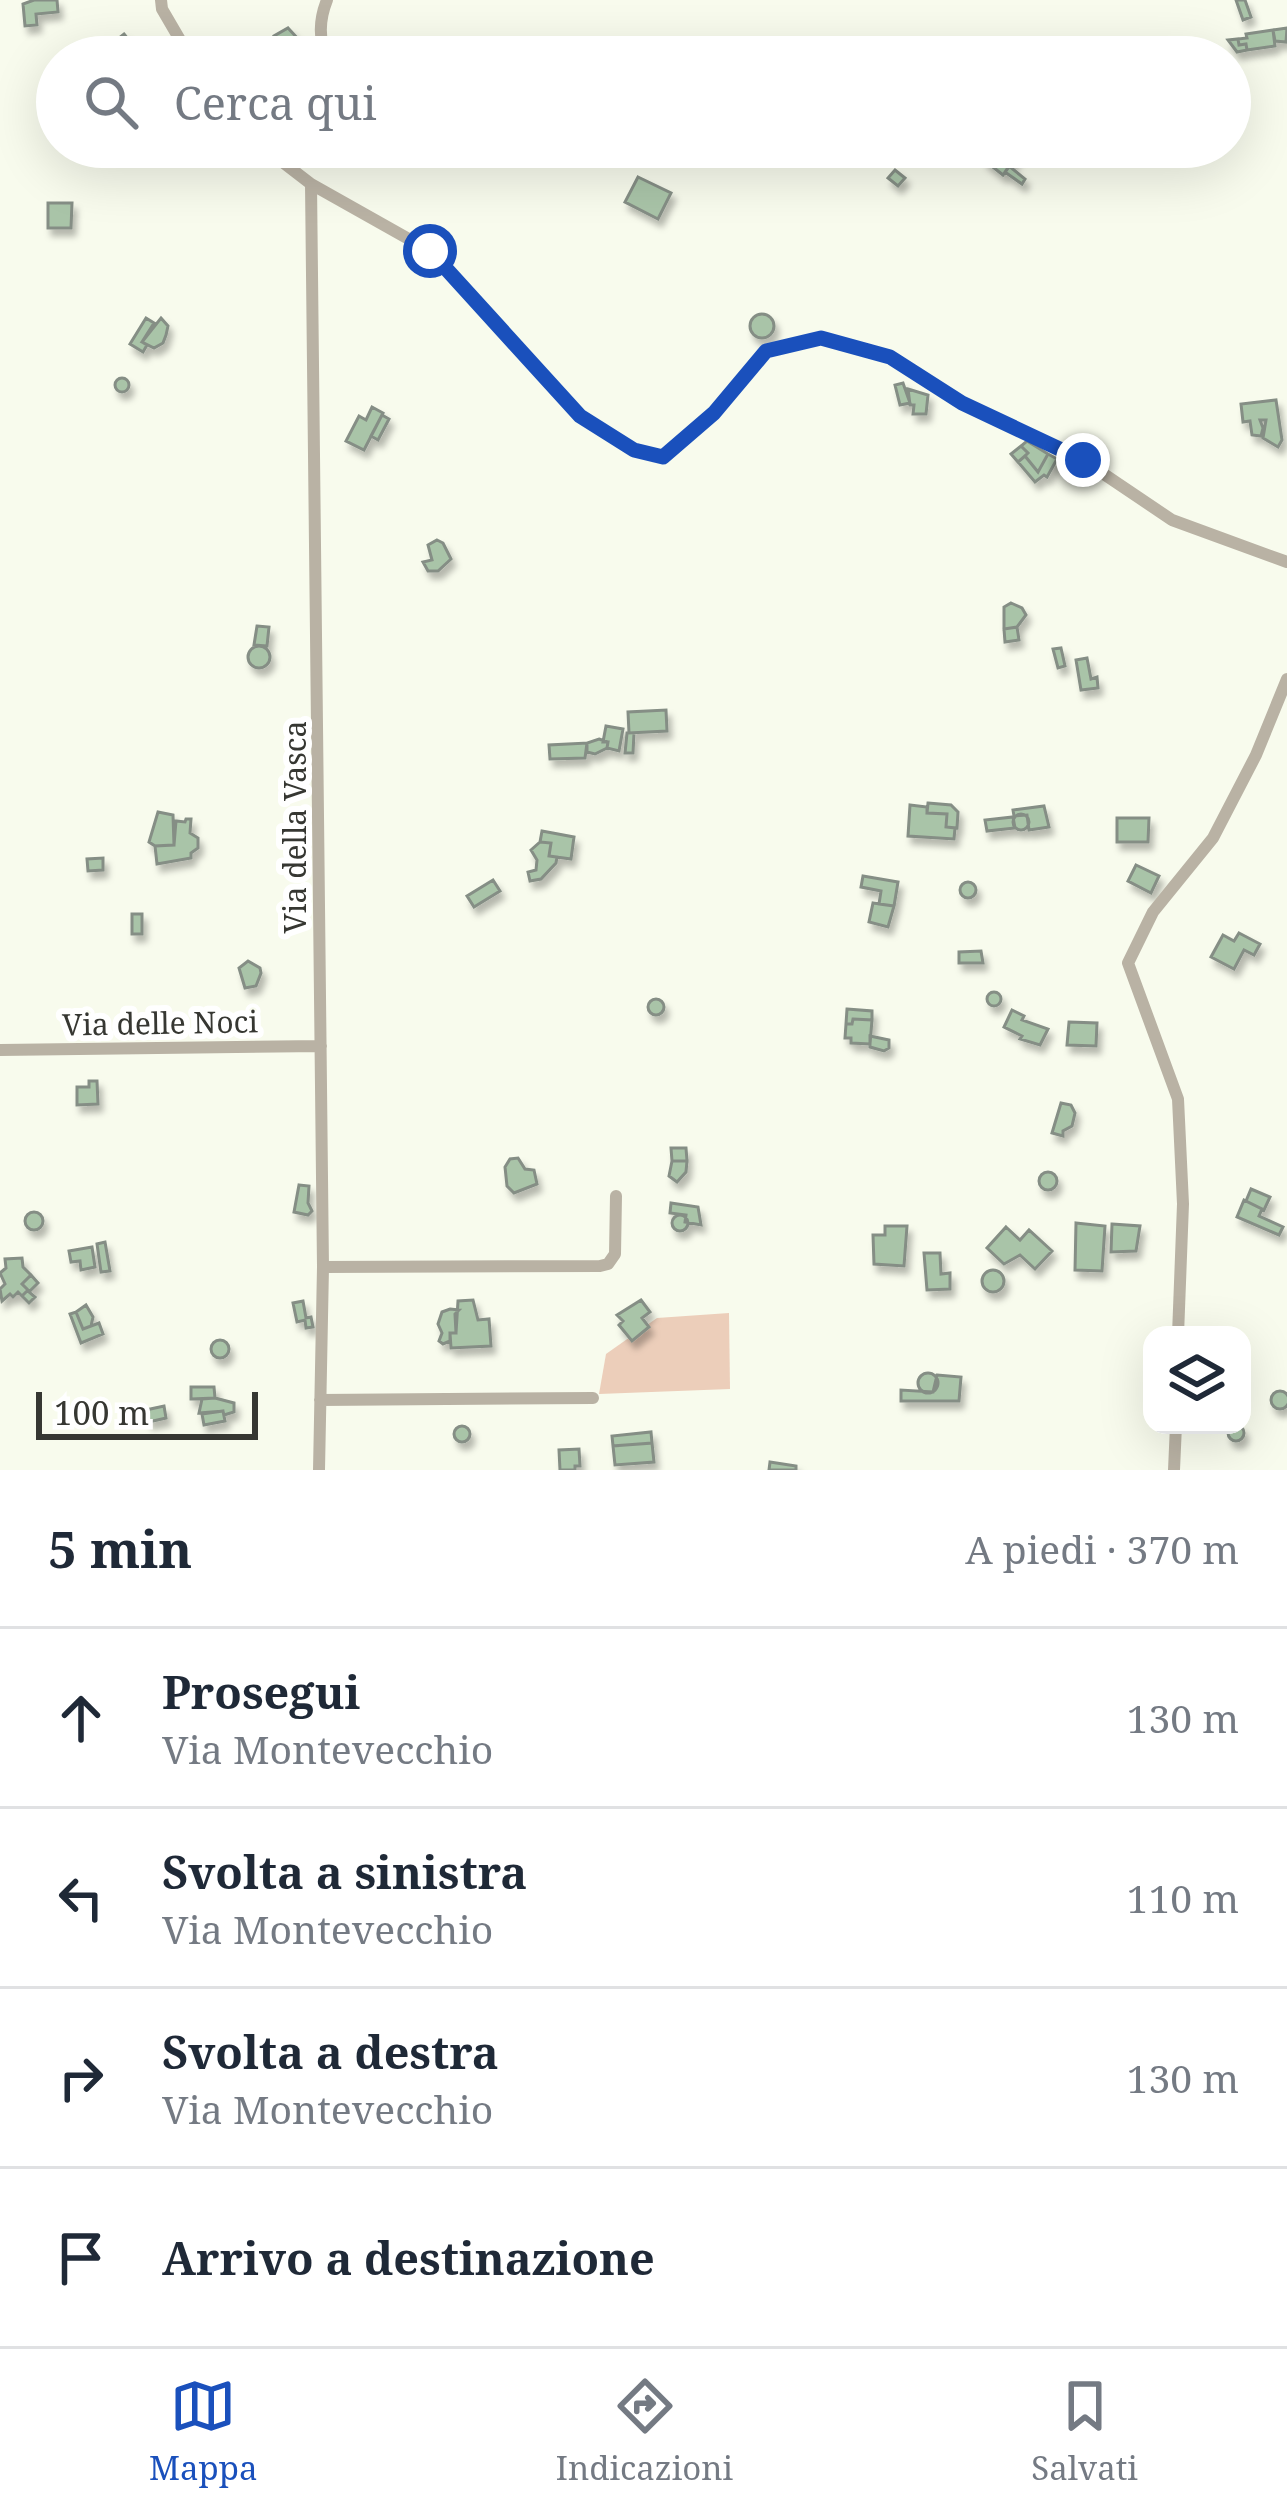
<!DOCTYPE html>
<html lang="it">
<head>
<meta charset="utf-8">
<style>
	body { margin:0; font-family:"Noto Serif",serif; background:#f6f6f7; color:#1f2937 }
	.controls { position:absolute; right:36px; bottom:36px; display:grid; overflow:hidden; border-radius:24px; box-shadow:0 12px 48px #0002 }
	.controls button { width:108px; height:108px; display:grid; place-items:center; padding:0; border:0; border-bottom:3px solid #e0e1e3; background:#fff; color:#1f2937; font:60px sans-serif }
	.scale { position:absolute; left:36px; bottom:30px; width:222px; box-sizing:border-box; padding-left:12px; border:6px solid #363732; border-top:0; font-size:33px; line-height:42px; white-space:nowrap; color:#363732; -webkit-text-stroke:9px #fff; paint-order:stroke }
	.stop { position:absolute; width:36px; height:36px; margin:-27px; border:9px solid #1a50bc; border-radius:50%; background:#fff }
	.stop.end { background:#1a50bc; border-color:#fff; box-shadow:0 3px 12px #0008 }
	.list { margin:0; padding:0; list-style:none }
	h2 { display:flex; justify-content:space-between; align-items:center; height:156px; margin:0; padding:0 48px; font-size:51px }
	h2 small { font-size:39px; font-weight:400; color:#747a83 }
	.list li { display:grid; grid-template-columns:78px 1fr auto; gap:36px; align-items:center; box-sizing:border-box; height:180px; padding:0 48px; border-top:3px solid #e0e1e3 }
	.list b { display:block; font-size:45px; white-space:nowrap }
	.list p { margin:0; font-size:39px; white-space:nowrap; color:#747a83 }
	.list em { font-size:39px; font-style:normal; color:#747a83 }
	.icon { flex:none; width:66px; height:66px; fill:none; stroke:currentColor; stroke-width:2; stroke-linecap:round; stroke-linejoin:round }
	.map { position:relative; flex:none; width:1287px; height:1470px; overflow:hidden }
	.search { position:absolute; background:#fff; box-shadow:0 12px 48px #0002; left:36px; right:36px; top:36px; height:132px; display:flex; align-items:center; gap:30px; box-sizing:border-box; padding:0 42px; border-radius:66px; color:#747a83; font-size:45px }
	.sheet { height:876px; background:#fff }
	nav { display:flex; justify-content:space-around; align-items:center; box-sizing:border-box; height:168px; border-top:3px solid #e0e1e3; background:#fff; font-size:33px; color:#747a83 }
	nav a { display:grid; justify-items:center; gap:6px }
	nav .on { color:#1a50bc }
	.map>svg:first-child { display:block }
</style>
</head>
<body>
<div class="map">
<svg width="1287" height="1470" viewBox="0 0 1287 1470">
	<defs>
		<filter id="shadow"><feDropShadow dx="4" dy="7" stdDeviation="3" flood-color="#0004"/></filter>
	</defs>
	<rect width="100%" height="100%" fill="#f8fbed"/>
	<!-- green -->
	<path fill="#ecceba" d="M729,1313L730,1389L599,1394L606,1354L657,1318Z"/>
	<!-- building -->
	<path fill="#a9c4a8" stroke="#858e85" stroke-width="3" filter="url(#shadow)" d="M34,0H57L58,12L36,14L37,25L25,26L23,4Z
		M1236,0H1245L1251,17L1243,20Z
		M288,28L300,41L283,57L274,36Z
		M1287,28L1286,42L1275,41L1273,30Z
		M1273,30L1275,46L1247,50L1246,44L1239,45L1238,39L1247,38L1246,34Z
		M124,34L136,49L130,54L133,57H110L104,50Z
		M1238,39L1239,45L1246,44L1247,50L1237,52L1228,40Z
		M314,43L321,57L305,56L302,49Z
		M994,147H1012L1019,153L1003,175L984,160Z
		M1009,166L1025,179L1022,184L1005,172Z
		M895,170L905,178L898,186L888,178Z
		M638,177L671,193L658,219L625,202Z
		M48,203H72L71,228H48Z
		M750 326a12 12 0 1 1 24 0a12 12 0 1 1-24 0Z
		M146,318L154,323L142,342L147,345L143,352L130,344Z
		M161,318L168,326L166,335L163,343L154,348L142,342Z
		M115 385a7 7 0 1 1 14 0a7 7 0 1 1-14 0Z
		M903,383L910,403L900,405L895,385Z
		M908,389L928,395L926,414H913L914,405H910Z
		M1276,400L1282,440L1278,447L1263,438L1266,420H1260L1263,428L1261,436L1252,435L1250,421L1243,422L1241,404Z
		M372,407L383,413L364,450L346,441L359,416L366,420Z
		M382,415L389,419L378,440L371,436Z
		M1027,441L1048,454L1038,472L1025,456L1028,453L1021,446Z
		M1021,446L1028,453L1018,462L1011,454Z
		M1048,454L1057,459L1047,477L1044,475L1035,482L1018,462L1025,456L1038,472Z
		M437,540L443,543L451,559L438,571H428L423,562L432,560L428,545Z
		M1011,603L1022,608L1026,615L1017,627L1004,629V607Z
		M257,626L269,627L267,646L254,645Z
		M1017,627L1019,640L1005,642L1004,629Z
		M248 657a11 11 0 1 1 22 0a11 11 0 1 1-22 0Z
		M1061,648L1065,666L1058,668L1053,649Z
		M1087,658L1091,679L1097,677L1098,688L1081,690L1076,660Z
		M666,710L667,731L629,733L628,712Z
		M606,726L623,729L619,751L607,748L608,742H603Z
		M627,733H634L633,753H625Z
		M599,739L608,742L607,748L595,754L587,752V743Z
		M587,743L585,758L550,759L549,745Z
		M928,803L951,805L958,812L957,828L946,827L947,814L927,813Z
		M910,805L927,807V813L947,814L946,827L955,828L954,839L908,836Z
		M1044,806L1049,827L1029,830L1027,815L1014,816L1013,810Z
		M158,812L173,815L174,845L155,846L149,842Z
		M1013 822a8 8 0 1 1 16 0a8 8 0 1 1-16 0Z
		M1013,817L1015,828L987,831L985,820Z
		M1117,818H1149L1148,842H1117Z
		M186,819H191L190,833L198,838V848L191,853V858L157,864L155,846L174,845L176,821L185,822Z
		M542,831L574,837L571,859L549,856L551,843L540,842Z
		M540,842L551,843L549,856L557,857L556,863L541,879L530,881L528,872L536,870L537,860L531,850Z
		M103,858V870L88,871L87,859Z
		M1136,865L1159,876L1151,893L1128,881Z
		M863,876L898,882L894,906L879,904L881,891L861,887Z
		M493,880L500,891L474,907L467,896Z
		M960 890a8 8 0 1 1 16 0a8 8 0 1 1-16 0Z
		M873,903L894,906L888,927L869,922Z
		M132,914H142V934H132Z
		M1239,933L1260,944L1254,955L1244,950L1234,969L1211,957L1223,935L1234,941Z
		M981,951L983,963H959V952Z
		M248,961L260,968L261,973L256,986L245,988L239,968Z
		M987 999a7 7 0 1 1 14 0a7 7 0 1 1-14 0Z
		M648 1007a8 8 0 1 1 16 0a8 8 0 1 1-16 0Z
		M847,1009L872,1011V1020L853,1019L852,1024H846Z
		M1012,1010L1024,1016L1022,1020L1048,1029L1040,1045L1020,1039L1022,1036L1004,1027Z
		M853,1019L872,1020L870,1044L851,1043V1038H845L846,1024H852Z
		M1069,1022L1097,1023L1096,1046L1067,1045Z
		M870,1036L889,1040V1048L884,1051L870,1047Z
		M89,1081H97L98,1104L77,1105V1087H89Z
		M1061,1103L1071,1105L1075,1113L1072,1126L1063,1131V1136L1052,1133Z
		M671,1148H686L687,1161H672Z
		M518,1158L525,1169L534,1170L537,1184L514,1193L507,1186L505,1167L510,1159Z
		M672,1161H687L686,1172L677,1182L669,1176Z
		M1039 1181a9 9 0 1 1 18 0a9 9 0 1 1-18 0Z
		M299,1185L309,1186L308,1203L312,1211L308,1215L294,1212Z
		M1251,1189L1270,1197L1264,1210L1246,1201Z
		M1244,1200L1262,1209L1259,1216L1283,1227L1279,1235L1237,1217Z
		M671,1203L698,1207L701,1225L685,1222L686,1215L670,1213Z
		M25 1221a9 9 0 1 1 18 0a9 9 0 1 1-18 0Z
		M672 1223a8 8 0 1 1 16 0a8 8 0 1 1-16 0Z
		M1076,1223L1105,1226L1102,1271L1075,1270Z
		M1112,1224L1140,1226L1136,1251L1111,1252Z
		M885,1226H907L904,1266L874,1264L873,1235H885Z
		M1006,1227L1020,1240L1029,1230L1052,1251L1035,1269L1020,1255L1004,1264L987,1248Z
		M105,1242L110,1271L101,1272L97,1244Z
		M92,1247L95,1267L81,1270L80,1261L71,1262L69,1251Z
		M924,1253H940L941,1274L950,1273V1289L927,1290Z
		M22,1258L23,1267L31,1275L22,1284L28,1290L22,1296L18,1292L13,1297L10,1294L2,1301L0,1289L5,1284L0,1273L6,1268L5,1259Z
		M982 1281a11 11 0 1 1 22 0a11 11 0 1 1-22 0Z
		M31,1275L38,1283L29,1292L35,1297L29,1303L22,1296L28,1290L22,1284Z
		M473,1300L478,1320L489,1319L491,1346L451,1348L450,1333H456L458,1301Z
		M641,1300L650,1312L642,1318L649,1327L632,1341L619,1325L623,1321L617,1315Z
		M303,1301L306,1318L311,1317L313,1327L306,1328L305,1320L297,1322L293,1303Z
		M86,1305L93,1317L91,1326L83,1329L76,1312Z
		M450,1309L459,1310L455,1314L456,1333H450V1341L443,1344L439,1341L442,1333L438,1324L442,1312Z
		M76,1312L83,1329L99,1323L103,1334L81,1343L70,1314Z
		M211 1349a9 9 0 1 1 18 0a9 9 0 1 1-18 0Z
		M918 1383a10 10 0 1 1 20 0a10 10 0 1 1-20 0Z
		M937,1375L961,1377L959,1401H901V1390L933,1392Z
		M191,1387H214L215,1398L191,1399Z
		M1271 1400a9 9 0 1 1 18 0a9 9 0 1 1-18 0Z
		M215,1398L234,1403V1412L224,1415L223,1411L199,1413L202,1399Z
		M164,1406L166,1418L149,1422L146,1410Z
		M223,1411L225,1421L204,1425L202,1414Z
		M1228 1433a8 8 0 1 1 16 0a8 8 0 1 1-16 0Z
		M454 1434a8 8 0 1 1 16 0a8 8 0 1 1-16 0Z
		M651,1432L652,1443L613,1446L612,1436Z
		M652,1443L654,1462L615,1465L613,1446Z
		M579,1449L580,1466H575V1470H560L559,1450Z
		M770,1462L796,1466V1470H769Z"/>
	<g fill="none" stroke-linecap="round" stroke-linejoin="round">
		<!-- minor -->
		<path stroke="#b9b2a4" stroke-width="12" d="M161,0L162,9L190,57
			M327,0C319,20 318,38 327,57
			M263,147L311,184L430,251L580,416L634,450L663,457L714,413L766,351L821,338L890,357L962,403L1083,460L1172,520L1287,562
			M311,184L323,1267L319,1470
			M0,1050L321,1046
			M323,1267L600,1266L608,1264L615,1254L616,1196
			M1178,1335L1183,1204L1178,1099L1128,963L1153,912L1213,838L1256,755L1287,679
			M320,1400L593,1398
			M1174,1470L1176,1425"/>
	</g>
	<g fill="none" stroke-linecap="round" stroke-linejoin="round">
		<!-- route -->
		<path stroke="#1a50bc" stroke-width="15" d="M430,251L580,416L634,450L663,457L714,413L766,351L821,338L890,357L962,403L1083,460"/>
	</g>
	<g text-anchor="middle" stroke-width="12" stroke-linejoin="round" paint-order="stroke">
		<!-- street labels -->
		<g font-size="30" fill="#363732" stroke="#fff">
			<text transform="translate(296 827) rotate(-90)" y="10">Via della Vasca</text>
			<text transform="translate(160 1024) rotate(-1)" y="10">Via delle Noci</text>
		</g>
	</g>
</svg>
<div class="controls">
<button><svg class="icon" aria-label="layers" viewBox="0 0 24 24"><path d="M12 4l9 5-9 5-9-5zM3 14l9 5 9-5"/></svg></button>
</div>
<div class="scale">100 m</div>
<div class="stop" style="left:430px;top:251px"></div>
<div class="stop end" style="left:1083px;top:460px"></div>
<div class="search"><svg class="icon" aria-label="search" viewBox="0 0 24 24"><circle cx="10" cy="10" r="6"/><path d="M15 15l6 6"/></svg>Cerca qui</div>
</div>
<section class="sheet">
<h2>5 min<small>A piedi · 370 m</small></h2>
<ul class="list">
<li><svg class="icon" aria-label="ahead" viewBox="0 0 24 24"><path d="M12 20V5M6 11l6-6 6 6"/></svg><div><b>Prosegui</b><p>Via Montevecchio</p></div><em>130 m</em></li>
<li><svg class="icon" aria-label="left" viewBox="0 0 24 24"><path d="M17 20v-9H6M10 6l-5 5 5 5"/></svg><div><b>Svolta a sinistra</b><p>Via Montevecchio</p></div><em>110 m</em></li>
<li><svg class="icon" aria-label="right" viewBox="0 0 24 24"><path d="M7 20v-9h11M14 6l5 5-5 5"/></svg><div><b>Svolta a destra</b><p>Via Montevecchio</p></div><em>130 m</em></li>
<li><svg class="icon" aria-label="arrive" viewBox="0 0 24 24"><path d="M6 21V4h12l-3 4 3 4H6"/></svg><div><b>Arrivo a destinazione</b></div></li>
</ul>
</section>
<nav>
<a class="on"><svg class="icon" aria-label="map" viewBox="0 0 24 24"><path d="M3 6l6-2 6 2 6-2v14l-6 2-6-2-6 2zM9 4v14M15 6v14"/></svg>Mappa</a>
<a><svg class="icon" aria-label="directions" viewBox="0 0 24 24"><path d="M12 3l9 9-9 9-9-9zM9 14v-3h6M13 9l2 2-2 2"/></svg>Indicazioni</a>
<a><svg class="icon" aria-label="saved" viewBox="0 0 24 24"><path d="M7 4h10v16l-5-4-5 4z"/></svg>Salvati</a>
</nav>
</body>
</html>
